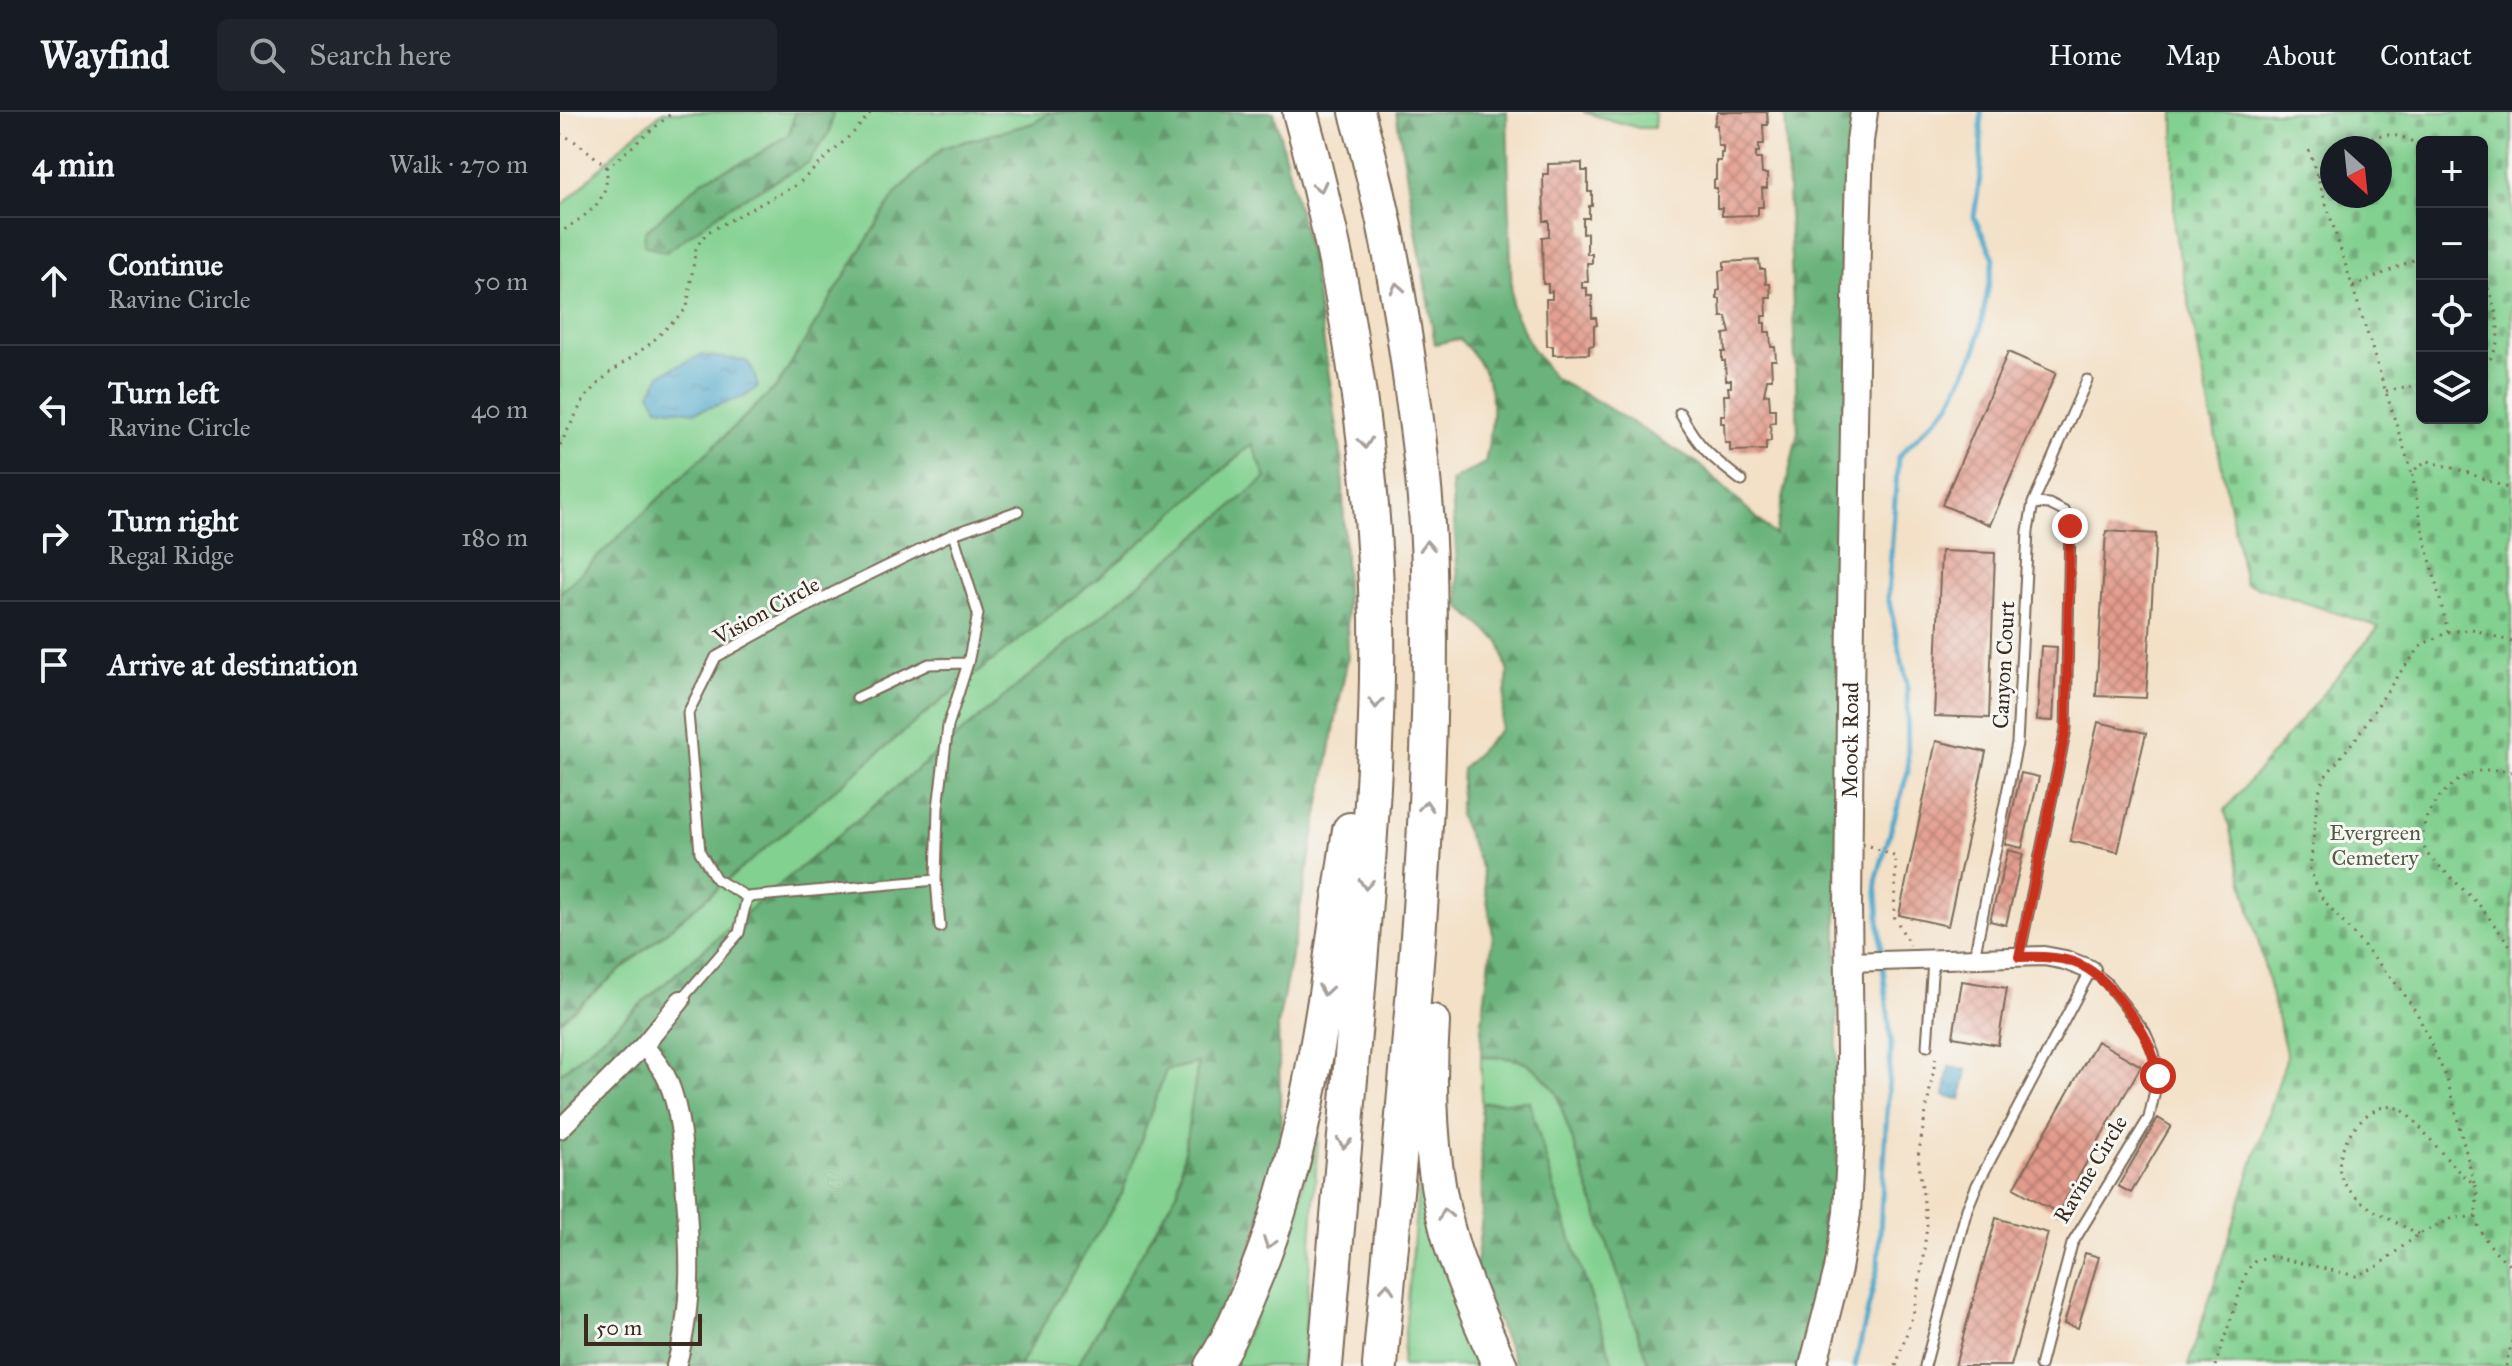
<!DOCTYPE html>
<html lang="en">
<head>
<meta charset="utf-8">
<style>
	body { margin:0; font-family:"IM FELL Great Primer",serif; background:#20242c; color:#f1f3f6 }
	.controls { position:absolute; right:24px; top:24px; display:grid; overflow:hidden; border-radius:12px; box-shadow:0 4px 12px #0003 }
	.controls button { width:72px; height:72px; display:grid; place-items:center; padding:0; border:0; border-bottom:2px solid #363941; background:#171b24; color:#f1f3f6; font:40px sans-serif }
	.compass { position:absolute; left:1760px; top:24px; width:72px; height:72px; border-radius:50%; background:#171b24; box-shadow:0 4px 12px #0003; rotate:153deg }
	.scale { position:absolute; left:24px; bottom:20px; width:118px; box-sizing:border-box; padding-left:8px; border:4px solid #3b2a1e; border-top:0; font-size:22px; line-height:28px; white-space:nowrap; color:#3b2a1e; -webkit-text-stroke:6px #f6f6f2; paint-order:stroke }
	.stop { position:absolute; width:24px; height:24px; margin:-18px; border:6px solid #c8321e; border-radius:50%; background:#fff }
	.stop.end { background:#c8321e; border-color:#fff; box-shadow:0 2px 8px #0008 }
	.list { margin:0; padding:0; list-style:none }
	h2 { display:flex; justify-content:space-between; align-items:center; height:104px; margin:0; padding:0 32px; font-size:34px }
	h2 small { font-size:26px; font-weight:400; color:#9ea1a6 }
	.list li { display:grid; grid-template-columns:52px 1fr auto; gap:24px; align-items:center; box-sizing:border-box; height:128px; padding:0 32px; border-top:2px solid #363941 }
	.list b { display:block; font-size:30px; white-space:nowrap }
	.list p { margin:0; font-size:26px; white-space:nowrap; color:#9ea1a6 }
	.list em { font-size:26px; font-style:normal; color:#9ea1a6 }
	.icon { flex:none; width:44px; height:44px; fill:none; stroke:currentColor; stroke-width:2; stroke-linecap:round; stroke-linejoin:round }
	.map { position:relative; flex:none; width:1952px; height:1254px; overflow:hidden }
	header { display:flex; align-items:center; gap:48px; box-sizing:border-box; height:112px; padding:0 40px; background:#171b24; border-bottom:2px solid #363941 }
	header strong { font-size:38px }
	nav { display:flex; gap:44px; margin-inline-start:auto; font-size:28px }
	.search { width:560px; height:72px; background:#20242c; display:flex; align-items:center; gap:20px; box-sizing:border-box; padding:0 28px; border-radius:12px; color:#9ea1a6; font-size:30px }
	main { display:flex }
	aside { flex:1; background:#171b24 }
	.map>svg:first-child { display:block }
</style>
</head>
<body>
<header>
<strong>Wayfind</strong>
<div class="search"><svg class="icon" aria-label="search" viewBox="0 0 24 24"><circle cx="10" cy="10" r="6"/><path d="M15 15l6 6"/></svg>Search here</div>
<nav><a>Home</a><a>Map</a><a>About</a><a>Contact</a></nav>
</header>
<main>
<aside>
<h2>4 min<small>Walk · 270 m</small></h2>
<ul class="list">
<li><svg class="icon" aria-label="ahead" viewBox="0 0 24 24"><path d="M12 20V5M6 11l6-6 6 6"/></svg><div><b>Continue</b><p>Ravine Circle</p></div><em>50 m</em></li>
<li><svg class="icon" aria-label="left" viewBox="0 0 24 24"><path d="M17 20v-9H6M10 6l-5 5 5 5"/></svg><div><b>Turn left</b><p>Ravine Circle</p></div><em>40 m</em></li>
<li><svg class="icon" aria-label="right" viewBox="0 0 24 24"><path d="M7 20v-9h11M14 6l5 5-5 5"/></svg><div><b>Turn right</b><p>Regal Ridge</p></div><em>180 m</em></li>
<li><svg class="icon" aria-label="arrive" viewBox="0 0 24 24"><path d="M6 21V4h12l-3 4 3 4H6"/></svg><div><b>Arrive at destination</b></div></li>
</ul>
</aside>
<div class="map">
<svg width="1952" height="1254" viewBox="0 0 1952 1254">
	<defs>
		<pattern id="forest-firs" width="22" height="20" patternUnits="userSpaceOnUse" patternTransform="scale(2)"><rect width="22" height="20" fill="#6ab37b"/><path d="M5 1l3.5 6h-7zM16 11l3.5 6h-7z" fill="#589264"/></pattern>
		<pattern id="cemetery-stones" width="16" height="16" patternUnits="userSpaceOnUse" patternTransform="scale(2)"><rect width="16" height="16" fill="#83d191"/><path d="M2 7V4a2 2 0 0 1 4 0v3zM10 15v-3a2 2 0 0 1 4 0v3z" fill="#6caa76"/></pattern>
		<pattern id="water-ripples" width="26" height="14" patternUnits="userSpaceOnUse" patternTransform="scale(2)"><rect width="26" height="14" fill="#4ba7c9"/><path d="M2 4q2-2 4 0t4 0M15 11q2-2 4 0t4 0" fill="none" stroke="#4088a3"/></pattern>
		<pattern id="building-cross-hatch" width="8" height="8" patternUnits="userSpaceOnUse" patternTransform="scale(2)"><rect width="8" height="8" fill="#e39b8c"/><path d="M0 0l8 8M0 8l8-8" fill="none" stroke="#b97f72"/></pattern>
	</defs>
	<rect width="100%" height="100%" fill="#f6f6f2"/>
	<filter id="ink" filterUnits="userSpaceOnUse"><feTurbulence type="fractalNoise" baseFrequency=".0125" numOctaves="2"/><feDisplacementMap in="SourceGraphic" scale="16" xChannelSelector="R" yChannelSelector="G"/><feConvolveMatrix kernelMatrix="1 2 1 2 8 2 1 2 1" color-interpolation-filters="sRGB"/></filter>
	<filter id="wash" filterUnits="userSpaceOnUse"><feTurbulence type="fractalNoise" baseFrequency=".006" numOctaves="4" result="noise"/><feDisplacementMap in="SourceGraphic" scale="32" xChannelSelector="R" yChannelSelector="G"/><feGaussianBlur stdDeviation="1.8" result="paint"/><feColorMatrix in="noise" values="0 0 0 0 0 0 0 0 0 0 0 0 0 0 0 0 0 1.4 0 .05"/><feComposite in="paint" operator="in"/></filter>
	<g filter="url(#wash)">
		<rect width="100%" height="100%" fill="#f3e0c6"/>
		<!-- grass -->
		<path fill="#83d191" stroke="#5f7e58" stroke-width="2" d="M103,0H491L473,11L382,36L336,81L217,274L0,481V96L66,30Z
			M1023,0H1095L1094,16H1079Z
			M692,332L707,365L199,790L0,962V909L366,601L558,450Z
			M921,945C962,945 971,948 996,980L1089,1254H1054L995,1079L969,989L921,991Z
			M639,951L618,1078L517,1254H459L513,1161L562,1081L606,958Z
			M760,996L743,1254H672L733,1118Z
			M862,1035L929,1254H842Z"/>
		<!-- forest -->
		<path fill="url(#forest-firs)" stroke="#526e4c" stroke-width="2" d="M235,0H273L270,19L248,51L171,93L106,140L84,133L85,120L144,67L194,45L229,22Z
			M491,0H714L751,148L782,347L788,544L718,913L721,1021L690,1142L631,1254H517L618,1078L638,951L606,958L562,1081L513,1161L459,1254H0V962L199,790L706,366L692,332L558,450L366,601L0,909V481L217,274L336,81L382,36L473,11Z
			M836,0H947L952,195L971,235L995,267L1032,286L1138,351L1215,423L1238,320L1225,0H1297L1277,785V1070L1265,1185L1245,1254H1089L996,980C971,948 962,945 921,945L922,909L933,823L922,757L899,703L902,657L940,618L948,562L940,530L900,495L891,369L925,351C935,299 941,267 899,227L875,232Z
			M969,989L995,1079L1054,1254H957L915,1160L922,1106L921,991Z"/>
		<!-- cemetery -->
		<path fill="url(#cemetery-stones)" stroke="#5f7e58" stroke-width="2" fill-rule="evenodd" d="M1614,0H1952V1254H1628L1727,944L1665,698L1819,515L1685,471L1614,116ZM1862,30H1922V306H1862ZM1772,36H1820V84H1772Z"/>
		<!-- water -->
		<path fill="url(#water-ripples)" stroke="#436874" stroke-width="2" d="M141,243L187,249L194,261L198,275L184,285L135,300L98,295L90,281L101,262Z
			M1389,955L1407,958L1401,987L1384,984Z"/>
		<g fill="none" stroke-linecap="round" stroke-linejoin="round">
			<!-- stream -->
			<path stroke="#4ba7c9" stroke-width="5" d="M1322,845L1316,769L1348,659L1347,572L1328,485L1338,345L1389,293L1416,238L1434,146L1414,105L1421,58V0
				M1295,1254L1318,1154L1331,929L1323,855"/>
		</g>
		<g id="blocks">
			<!-- building -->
			<path fill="url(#building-cross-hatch)" d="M1157,0H1207L1208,13H1203L1204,32H1199V40H1196V47H1201L1202,62H1207V76H1202L1203,95H1198V103L1162,104V96H1157V76H1154V68H1156V49H1161V41H1163V34H1158L1157,13H1154Z
				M1022,51V59H1028V80H1032V94H1029V106H1023V122L1027,121V142H1032V151H1027L1028,170H1022V176H1027V184H1032V206H1036L1037,213L1034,214V233L1029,234V242L993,243V234H987L986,187H992V179L988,180V172H983L982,125L989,124V109H984L983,62H988V52Z
				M1199,148L1200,157H1205L1206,172H1210L1211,185H1206L1207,204H1202V211H1205V220H1210L1211,235H1215L1216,248H1211L1212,267H1207L1204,283L1209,282L1210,297H1215V310L1210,311L1211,329L1206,330V338L1170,339V331H1165L1164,311H1161V303H1165L1164,283H1169L1168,275H1171V268H1166L1165,249H1162V240H1165L1164,222L1170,221L1166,205H1161L1160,187H1157V179L1160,178L1159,159L1164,158V150Z
				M1448,240L1496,261L1430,413L1382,393Z
				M1546,419L1596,422L1586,586L1536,584Z
				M1381,439L1435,441L1429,606L1374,604Z
				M1481,534L1497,535L1493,609L1477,608Z
				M1538,610L1586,621L1558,740L1510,729Z
				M1376,629L1426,640L1388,814L1339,803Z
				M1461,661L1479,665L1462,736L1445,732Z
				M1448,738L1463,742L1446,813L1430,809Z
				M1402,869L1447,876L1438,933L1393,925Z
				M1537,929L1581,954L1498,1101L1454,1076Z
				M1598,1006L1611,1014L1571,1081L1558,1074Z
				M1436,1106L1488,1121L1451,1254H1395Z
				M1525,1141L1539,1145L1518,1216L1504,1212Z"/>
		</g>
	</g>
	<g filter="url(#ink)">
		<use href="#blocks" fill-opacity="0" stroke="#7b6a59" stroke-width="2"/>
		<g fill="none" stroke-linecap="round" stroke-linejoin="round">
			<!-- service casing -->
			<g stroke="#7b6a59" stroke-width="13">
				<path id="service" d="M1120,301C1138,335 1152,346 1182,369
					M297,586L369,552L408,551
					M376,768L380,815
					M187,785L376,768L378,696L388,614L408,551L418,502L393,422
					M1459,845L1506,617L1510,414L1505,400L1489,392L1473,391
					M1414,846L1457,631L1468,419L1473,391L1527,268
					M121,888L179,821L187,785L156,767L140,740L128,601L156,545L274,480L393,422L458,399
					M1367,934L1373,849
					M1365,1254L1407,1097L1417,1073L1531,858L1546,870L1585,920L1594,941L1598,964L1589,1006L1512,1132L1480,1254"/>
			</g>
			<!-- minor casing -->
			<g stroke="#7b6a59" stroke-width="22">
				<path id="minor" d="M1288,850L1484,844L1505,848L1531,858
					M84,933C92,945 103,956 108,969C121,1000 123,1038 125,1071C130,1133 134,1194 116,1254
					M0,1017L84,933L121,888"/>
			</g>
			<!-- secondary casing -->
			<g stroke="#7b6a59" stroke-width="30">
				<g id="secondary">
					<path id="s1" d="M1253,1254L1278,1157L1287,1101L1291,1019L1288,794L1291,500L1297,129L1300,29L1304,0"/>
				</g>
			</g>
			<!-- motorway casing -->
			<g stroke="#7b6a59" stroke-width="38">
				<path id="motorway" d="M740,0C786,166 813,335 817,507C819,630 808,753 798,875C787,1001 775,1127 765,1254
					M797,0C824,94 841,190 853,286C861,342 868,400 869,457C876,723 843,989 820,1254
					M872,910C867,985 870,1061 892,1134C905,1175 923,1215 940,1254
					M652,1254C668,1231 679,1203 690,1177C751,1035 767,870 790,718"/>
			</g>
			<!-- path -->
			<path stroke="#7b6a59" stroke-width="3" stroke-dasharray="2 6" stroke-linecap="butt" d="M0,22C18,29 33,43 47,56C48,94 28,100 0,121
				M1790,36C1813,20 1840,17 1862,37
				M1749,38L1852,362
				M47,56L113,0
				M1758,65L1772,51
				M1922,161C1934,190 1951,231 1922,256
				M1793,175L1862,144
				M1826,279L1862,273
				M0,333L24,287L48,262L90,232L127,196L136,135L148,120L238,72L296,18L311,0
				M1888,520L1863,419L1852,362L1858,354L1868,349L1906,360L1952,378
				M1952,660C1940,658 1925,656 1913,661C1884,672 1851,710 1867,742L1920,794L1952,836
				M1310,734L1336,745L1334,804L1350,833
				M1914,1071L1887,967L1857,901L1839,875L1761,785L1750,757L1758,682L1764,666L1796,626L1838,563L1863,532L1888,520L1912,517L1952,530
				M1859,1122C1834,1109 1798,1095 1783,1069C1767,1042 1807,982 1840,997C1845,999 1850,1006 1854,1009C1870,1025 1896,1062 1914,1071C1919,1082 1916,1091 1916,1103C1916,1121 1938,1144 1952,1154
				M1336,1254L1354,1199L1361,1161L1367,1114L1358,1044L1376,944
				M1655,1254L1687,1159L1694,1149L1711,1144L1796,1164L1816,1155L1859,1122L1893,1106L1916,1105
				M1946,1254L1952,1229"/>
			<!-- service -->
			<use href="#service" stroke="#fff" stroke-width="9"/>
			<!-- minor -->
			<use href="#minor" stroke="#fff" stroke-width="18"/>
			<!-- secondary -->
			<use href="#secondary" stroke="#fff" stroke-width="26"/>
			<!-- motorway -->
			<use href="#motorway" stroke="#fff" stroke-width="34"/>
		</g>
		<!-- one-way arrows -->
		<defs><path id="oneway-chevron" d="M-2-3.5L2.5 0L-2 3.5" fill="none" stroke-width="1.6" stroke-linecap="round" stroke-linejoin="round" transform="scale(2)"/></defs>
		<g stroke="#a79f9a">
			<use href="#oneway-chevron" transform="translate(760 75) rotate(77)"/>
			<use href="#oneway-chevron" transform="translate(837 176) rotate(-100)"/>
			<use href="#oneway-chevron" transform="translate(805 331) rotate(84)"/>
			<use href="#oneway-chevron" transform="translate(867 434) rotate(-94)"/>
			<use href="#oneway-chevron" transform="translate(816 591) rotate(91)"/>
			<use href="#oneway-chevron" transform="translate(866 694) rotate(-86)"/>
			<use href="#oneway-chevron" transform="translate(806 772) rotate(94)"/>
			<use href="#oneway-chevron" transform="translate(765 878) rotate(99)"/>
			<use href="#oneway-chevron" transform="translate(784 1031) rotate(95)"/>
			<use href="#oneway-chevron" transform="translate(885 1102) rotate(-102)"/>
			<use href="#oneway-chevron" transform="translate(709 1131) rotate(109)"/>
			<use href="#oneway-chevron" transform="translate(827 1176) rotate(-85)"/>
		</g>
	</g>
	<g fill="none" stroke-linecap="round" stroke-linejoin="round" filter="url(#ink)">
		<!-- route -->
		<path stroke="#c8321e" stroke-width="10" d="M1510,414L1506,617L1459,845C1515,843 1533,852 1566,896C1583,918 1593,936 1598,964"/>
	</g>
	<g text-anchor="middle" stroke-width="6" stroke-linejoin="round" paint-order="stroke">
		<!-- street labels -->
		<g font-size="22" fill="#3b2a1e" stroke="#f6f6f2">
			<text transform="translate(206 498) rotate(-29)" y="8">Vision Circle</text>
			<text transform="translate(1443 553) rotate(-87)" y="8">Canyon Court</text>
			<text dy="8" stroke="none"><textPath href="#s1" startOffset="630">Moock Road</textPath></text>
			<text transform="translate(1530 1057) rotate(-59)" y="8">Ravine Circle</text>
		</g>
		<!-- park labels -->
		<g font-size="22" fill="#515c40" stroke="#f6f6f2">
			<text x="1815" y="728">Evergreen<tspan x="1815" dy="25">Cemetery</tspan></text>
		</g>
	</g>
</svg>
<div class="controls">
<button>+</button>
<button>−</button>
<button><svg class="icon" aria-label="locate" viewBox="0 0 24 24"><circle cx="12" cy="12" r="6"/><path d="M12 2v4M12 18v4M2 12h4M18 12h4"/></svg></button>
<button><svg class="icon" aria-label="layers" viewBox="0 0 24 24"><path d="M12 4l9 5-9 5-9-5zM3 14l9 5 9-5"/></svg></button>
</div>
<svg class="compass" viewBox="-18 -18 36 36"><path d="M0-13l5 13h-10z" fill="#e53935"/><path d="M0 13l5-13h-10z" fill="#9ea1a6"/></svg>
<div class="scale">50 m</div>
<div class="stop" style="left:1598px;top:964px"></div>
<div class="stop end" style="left:1510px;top:414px"></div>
</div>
</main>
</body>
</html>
